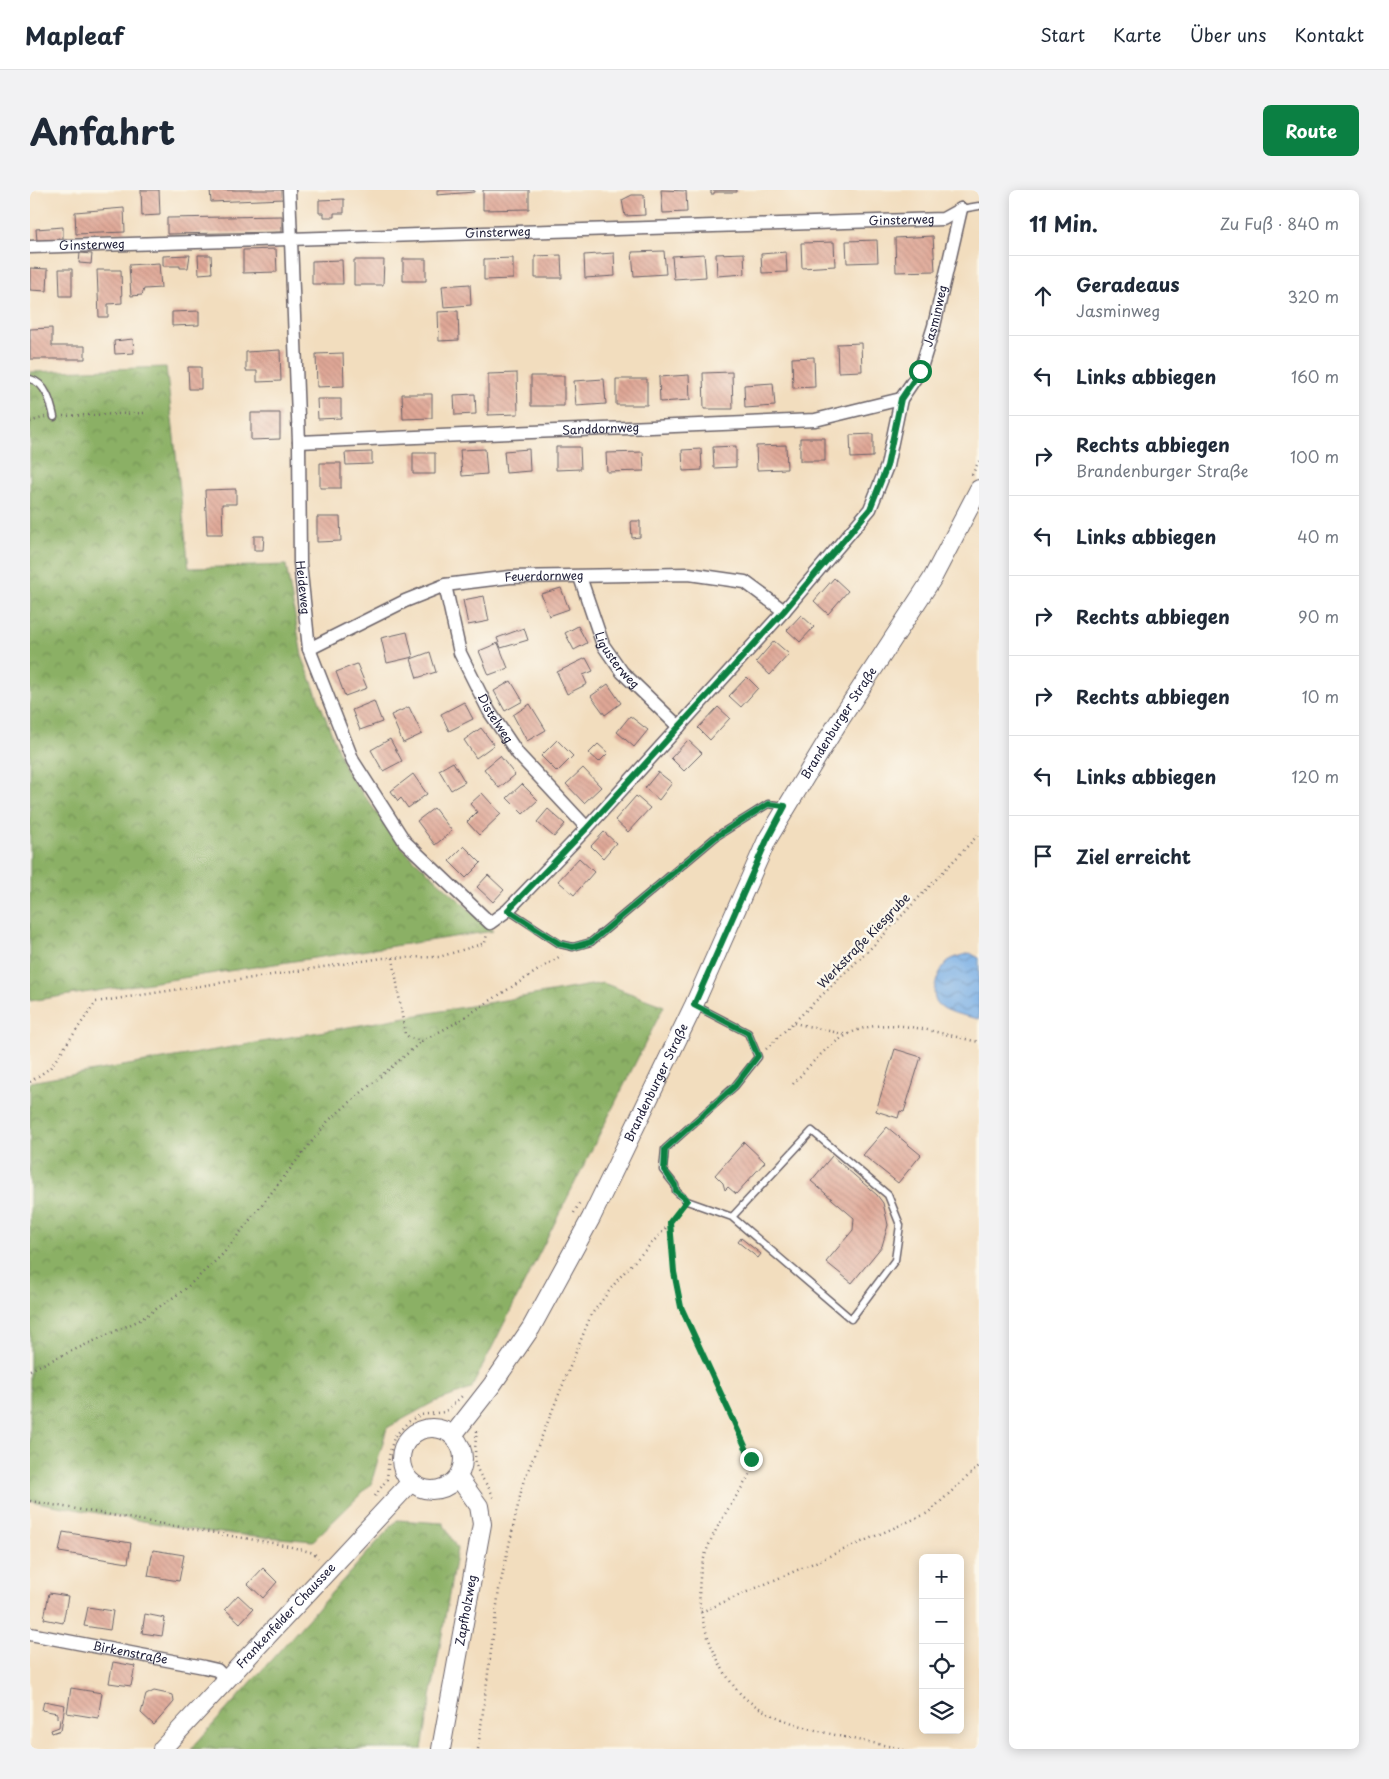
<!DOCTYPE html>
<html lang="de">
<head>
<meta charset="utf-8">
<style>
	body { margin:0; font-family:"Playpen Sans",sans-serif; background:#f2f2f3; color:#1f2937 }
	.controls { position:absolute; right:15px; bottom:15px; display:grid; overflow:hidden; border-radius:8px; box-shadow:0 2px 12px #0003 }
	.controls button { width:45px; height:45px; display:grid; place-items:center; padding:0; border:0; border-bottom:1px solid #e0e1e3; background:#fff; color:#1f2937; font:25px sans-serif }
	.stop { position:absolute; width:15px; height:15px; margin:-11px; border:4px solid #0b8043; border-radius:50%; background:#fff }
	.stop.end { background:#0b8043; border-color:#fff; box-shadow:0 1px 5px #0008 }
	.list { margin:0; padding:0; list-style:none }
	h2 { display:flex; justify-content:space-between; align-items:center; height:65px; margin:0; padding:0 20px; font-size:21px }
	h2 small { font-size:16px; font-weight:400; color:#747a83 }
	.list li { display:grid; grid-template-columns:32px 1fr auto; gap:15px; align-items:center; box-sizing:border-box; height:80px; padding:0 20px; border-top:1px solid #e0e1e3 }
	.list b { display:block; font-size:19px; white-space:nowrap }
	.list p { margin:0; font-size:16px; white-space:nowrap; color:#747a83 }
	.list em { font-size:16px; font-style:normal; color:#747a83 }
	.icon { flex:none; width:28px; height:28px; fill:none; stroke:currentColor; stroke-width:2; stroke-linecap:round; stroke-linejoin:round }
	.map { position:relative; flex:none; width:949px; height:1559px; overflow:hidden; border-radius:8px }
	header { display:flex; align-items:center; gap:30px; box-sizing:border-box; height:70px; padding:0 25px; background:#fff; border-bottom:1px solid #e0e1e3 }
	header strong { font-size:24px }
	nav { display:flex; gap:28px; margin-inline-start:auto; font-size:18px }
	.intro { display:flex; align-items:center; justify-content:space-between; box-sizing:border-box; height:120px; padding:0 30px }
	h1 { margin:0; font-size:35px }
	.button { padding:12px 22px; border-radius:8px; background:#0b8043; color:#fff; font-size:18px; font-weight:700 }
	main { display:flex; gap:30px; padding:0 30px }
	aside { flex:1; background:#fff; border-radius:8px; box-shadow:0 2px 12px #0003 }
	.map>svg:first-child { display:block }
</style>
</head>
<body>
<header>
<strong>Mapleaf</strong>
<nav><a>Start</a><a>Karte</a><a>Über uns</a><a>Kontakt</a></nav>
</header>
<div class="intro"><h1>Anfahrt</h1><a class="button">Route</a></div>
<main>
<div class="map">
<svg width="949" height="1559" viewBox="0 0 949 1559">
	<defs>
		<pattern id="forest-crowns" width="20" height="18" patternUnits="userSpaceOnUse" patternTransform="scale(1.25)"><rect width="20" height="18" fill="#8bb065"/><path d="M2 6a3 3 0 1 1 6 0M12 15a3 3 0 1 1 6 0" fill="none" stroke="#718f54"/></pattern>
		<pattern id="water-waves" width="16" height="10" patternUnits="userSpaceOnUse" patternTransform="scale(1.25)"><rect width="16" height="10" fill="#77ade5"/><path d="M0 5q4-4 8 0t8 0" fill="none" stroke="#618cbb"/></pattern>
		<pattern id="building-back-hatch" width="6" height="6" patternUnits="userSpaceOnUse" patternTransform="scale(1.25)"><rect width="6" height="6" fill="#dfa796"/><path d="M-1 5l2 2M0 0l6 6M5-1l2 2" fill="none" stroke="#bf8f82"/></pattern>
	</defs>
	<rect width="100%" height="100%" fill="#fbf7ec"/>
	<filter id="ink" filterUnits="userSpaceOnUse"><feTurbulence type="fractalNoise" baseFrequency=".02" numOctaves="2"/><feDisplacementMap in="SourceGraphic" scale="10" xChannelSelector="R" yChannelSelector="G"/><feConvolveMatrix kernelMatrix="1 2 1 2 8 2 1 2 1" color-interpolation-filters="sRGB"/></filter>
	<filter id="wash" filterUnits="userSpaceOnUse"><feTurbulence type="fractalNoise" baseFrequency=".0096" numOctaves="4" result="noise"/><feDisplacementMap in="SourceGraphic" scale="20" xChannelSelector="R" yChannelSelector="G"/><feGaussianBlur stdDeviation="1.12" result="paint"/><feColorMatrix in="noise" values="0 0 0 0 0 0 0 0 0 0 0 0 0 0 0 0 0 1.4 0 .05"/><feComposite in="paint" operator="in"/></filter>
	<g filter="url(#wash)">
		<rect width="100%" height="100%" fill="#f2ddbe"/>
		<!-- forest -->
		<path fill="url(#forest-crowns)" stroke="#566950" d="M136,177L159,378L256,375L272,466L316,581L376,662L463,741L0,811V182Z
			M573,793L634,816L441,1199L402,1213L357,1238L341,1294L283,1351L169,1341L0,1311V892Z
			M367,1330L413,1333L427,1359L392,1559H161Z"/>
		<!-- water -->
		<path fill="url(#water-waves)" stroke="#4c6890" d="M940,763L949,768V829C937,826 913,823 906,811C900,801 910,778 918,771C924,767 934,765 940,763Z"/>
		<g id="blocks">
			<!-- building -->
			<path fill="url(#building-back-hatch)" d="M111,0H129L130,25L112,26Z
				M180,0H253L254,9L181,12Z
				M407,0H444V2L407,5Z
				M453,0H499V19L453,20Z
				M631,0L656,1L657,22L633,23Z
				M681,0H707V2H684V4H681Z
				M602,5H614L615,25L595,26L592,10Z
				M314,9V23H304V27H294V23H289V10Z
				M94,18L95,42L46,44L45,22Z
				M252,26V42L137,44V28Z
				M33,37V49L7,51L6,39Z
				M903,46L905,81L866,82L865,48Z
				M847,50L848,72L817,73L816,51Z
				M804,52L805,76L772,78L771,53Z
				M246,59L247,82L213,83V60Z
				M634,61L636,84L604,86L602,62Z
				M756,62L757,82L732,83L731,64Z
				M50,63L62,64L61,74L49,73Z
				M584,63L585,86L555,88L554,65Z
				M714,63L715,84L687,86L686,64Z
				M674,64L676,87L644,89L642,66Z
				M160,65L158,78H150V76H133V66Z
				M168,65H181L182,83L169,84Z
				M531,65L532,88H505V66Z
				M483,68V89L454,90V69Z
				M373,69H396V91H373Z
				M312,70L313,94H282V71Z
				M324,70H354L353,95H324Z
				M129,73L131,98L114,99L112,105L101,106L99,75Z
				M0,78L18,79L17,101L0,100Z
				M29,79H42V106H30Z
				M67,80H91L92,113L78,114V127H69Z
				M440,94L441,115L414,117L412,96Z
				M169,121V135L142,136V122Z
				M428,121L429,150L409,151L408,122Z
				M22,138V156H55V169H0V139Z
				M103,149L104,163L85,164L84,151Z
				M831,153L832,181L808,182L807,154Z
				M250,160L251,191L227,192V181H216V162Z
				M313,163L314,196L287,197L286,164Z
				M784,167L785,197L763,198L762,168Z
				M158,177H171V199H159Z
				M702,182L703,219H674L673,183Z
				M487,183L488,224L458,225V184Z
				M659,185L660,210L630,212L629,187Z
				M501,186H534V216H501Z
				M574,189L576,214L546,216L544,191Z
				M586,189H617V215H586Z
				M743,193L745,216L715,218L714,195Z
				M372,204H402V228L373,229Z
				M445,204L446,224L425,225L424,205Z
				M287,209H311V228L288,229Z
				M221,223H250V249L221,250Z
				M843,244V267L821,268L820,245Z
				M770,248H795V271H770Z
				M756,255L757,279L727,280L726,256Z
				M706,256V277L684,278L683,257Z
				M526,257H550L551,279L526,280Z
				M455,259L457,284L432,286L430,260Z
				M499,259L500,281L476,283L474,261Z
				M671,259L672,280L653,281L652,260Z
				M342,262V274L316,275L315,263Z
				M613,262L614,281L577,282L576,263Z
				M383,263H405V284H383Z
				M290,273H311V298H290Z
				M206,299V314H192L193,344H177L175,300Z
				M287,327H310L311,351L287,352Z
				M601,331H610V347L602,348Z
				M224,346H234L233,360H224Z
				M804,388L818,401L798,424L784,411Z
				M531,398L539,419L519,426L511,404Z
				M454,406L459,431L438,435L433,410Z
				M771,425L784,437L770,452L757,440Z
				M548,436L557,453L544,460L535,443Z
				M494,438L498,450L471,458L467,448Z
				M377,442L383,467L357,473L351,448Z
				M744,451L759,464L740,485L726,472Z
				M468,453L478,478L459,485L449,461Z
				M400,462L406,482L387,488L381,469Z
				M556,468L563,481L553,485L557,494L537,504L527,482Z
				M327,474L337,498L315,506L306,482Z
				M717,487L728,498L711,517L699,506Z
				M481,491L493,511L475,521L464,501Z
				M578,494L591,513L575,525L561,506Z
				M344,511L352,532L330,540L322,520Z
				M434,512L443,529L419,541L411,524Z
				M500,514L516,540L497,551L483,525Z
				M379,517L392,544L373,553L361,525Z
				M688,517L700,528L680,550L668,538Z
				M600,526L618,540L604,557L587,542Z
				M451,538L464,555L446,568L434,550Z
				M360,549L372,571L353,581L341,560Z
				M527,550L543,566L527,582L511,566Z
				M658,550L672,563L654,581L641,568Z
				M568,554L578,563L569,572L559,563Z
				M470,566L485,585L469,598L454,579Z
				M423,572L435,592L421,600L409,580Z
				M553,578L571,597L554,613L536,594Z
				M628,582L642,593L629,610L615,598Z
				M383,584L397,604L378,618L371,608L368,611L361,601Z
				M492,594L508,610L493,624L477,608Z
				M452,603L471,624L449,645L437,632L447,622L440,614Z
				M606,606L620,618L598,642L585,630Z
				M404,618L422,641L405,655L387,631Z
				M518,619L535,634L524,647L507,632Z
				M574,642L586,653L573,668L561,656Z
				M434,656L451,673L436,688L419,671Z
				M549,668L564,682L544,705L528,691Z
				M458,685L474,700L463,712L447,697Z
				M865,859L891,867L874,922L870,921L868,928L846,921Z
				M857,937L891,965L868,993L833,965Z
				M714,952L735,972L706,1004L698,997L695,1000L693,993L685,985Z
				M802,966L847,1005L853,1013L858,1035L852,1056L822,1093L796,1072L823,1040L824,1028L781,991Z
				M711,1048L731,1064L728,1068L708,1052Z
				M33,1342L101,1353L98,1373L29,1362Z
				M123,1360L154,1365L149,1391L118,1386Z
				M233,1378L247,1392L233,1408L218,1394Z
				M19,1403L38,1406L33,1433L14,1429Z
				M208,1405L223,1419L210,1433L195,1419Z
				M58,1417L83,1421L80,1440L54,1436Z
				M115,1424L135,1428L132,1446L112,1443Z
				M83,1472L105,1476L101,1496L79,1493Z
				M41,1498L72,1503L68,1528L37,1523Z
				M124,1501L143,1505L144,1512L124,1535L111,1523L116,1505Z
				M14,1511L35,1515L31,1540L22,1543L21,1540L29,1537L30,1529L27,1528V1523L12,1520Z"/>
		</g>
	</g>
	<g filter="url(#ink)">
		<use href="#blocks" fill-opacity="0" stroke="#6b6369" stroke-width="1"/>
		<g fill="none" stroke-linecap="round" stroke-linejoin="round">
			<!-- lane casing -->
			<g stroke="#6b6369" stroke-width="9">
				<path id="lane" d="M931,19L949,16
					M0,189C16,193 21,213 24,227
					M478,720L530,754L543,757L561,752L687,646L738,614L755,616
					M666,816L718,843L728,867L705,896L635,959L633,980L645,995L646,1001L657,1011L702,1027L821,1129L865,1070L870,1035L858,1005L782,941L702,1027"/>
			</g>
			<!-- street casing -->
			<g stroke="#6b6369" stroke-width="15">
				<g id="street">
					<path id="s1" d="M259,0L269,252L270,373L279,459L323,571L375,652L460,733L478,720L557,638L754,421L840,319L857,276L871,209L890,181L904,136L931,19"/>
					<path id="s2" d="M0,57L913,29L931,19"/>
					<path id="s3" d="M269,252L785,230L871,209"/>
					<path id="s4" d="M550,387L573,455L592,482L649,537"/>
					<path id="s5" d="M415,395L430,463L459,521L488,564L557,638"/>
					<path id="s6" d="M279,459L375,411L415,395L480,387L659,384L715,392L754,421"/>
					<path id="s7" d="M0,1444L174,1477L187,1480L197,1490"/>
				</g>
			</g>
			<!-- secondary casing -->
			<g stroke="#6b6369" stroke-width="20">
				<g id="secondary">
					<circle cx="402" cy="1269" r="31"/>
					<path id="s8" d="M423,1245L462,1195L501,1138L561,1028L664,815L737,650L806,536L902,389L949,299"/>
					<path id="s9" d="M132,1559L381,1292"/>
					<path id="s10" d="M411,1559L452,1334L449,1316L428,1287"/>
				</g>
			</g>
			<!-- path -->
			<path stroke="#6b6369" stroke-width="2.5" stroke-dasharray="1 4" stroke-linecap="butt" d="M33,226L116,223
				M0,232L15,227
				M942,285L949,271
				M363,768L375,844L380,848L392,851L422,835L532,765
				M764,833L817,845
				M736,859L845,754L949,644
				M0,892L20,878L66,812L352,768L409,767L455,753L457,744
				M763,894C779,876 795,857 817,845C855,823 909,844 949,852
				M544,1023L551,1010
				M640,1032L644,1082L651,1117L721,1269L723,1279C707,1307 685,1335 675,1365C666,1393 668,1420 678,1447C685,1466 694,1484 707,1500C738,1537 826,1549 873,1559
				M0,1180L110,1130L154,1100L193,1064L298,931L392,851
				M447,1241C445,1253 444,1267 447,1278C451,1290 462,1298 464,1311
				M345,1306L357,1289L359,1266L364,1247L378,1232L390,1225L415,1222L432,1206
				M0,1311L254,1355L284,1363L288,1368
				M671,1422L898,1323L949,1276
				M448,1559L469,1400L493,1293L561,1125L589,1088L635,1039L651,1018"/>
			<!-- lane -->
			<use href="#lane" stroke="#fff" stroke-width="6"/>
			<!-- street -->
			<use href="#street" stroke="#fff" stroke-width="12"/>
			<!-- secondary -->
			<use href="#secondary" stroke="#fff" stroke-width="18"/>
		</g>
	</g>
	<g fill="none" stroke-linecap="round" stroke-linejoin="round" filter="url(#ink)">
		<!-- route -->
		<path stroke="#0b8043" stroke-width="6" d="M721,1269L651,1117L644,1082L640,1032L657,1010L646,1001L645,995L634,980L635,959L705,896L728,866L718,843L664,815L737,650L755,616L738,614L687,646L561,752L543,757L530,754L478,720L557,638L754,421L840,319L857,276L871,209L890,181"/>
	</g>
	<g text-anchor="middle" stroke-width="5" stroke-linejoin="round" paint-order="stroke">
		<!-- street labels -->
		<g font-size="12" fill="#22223b" stroke="#fbf7ec">
			<text dy="4" stroke="none"><textPath href="#s2" startOffset="872">Ginsterweg</textPath></text>
			<text dy="4" stroke="none"><textPath href="#s2" startOffset="468">Ginsterweg</textPath></text>
			<text dy="4" stroke="none"><textPath href="#s2" startOffset="62">Ginsterweg</textPath></text>
			<text dy="4" stroke="none"><textPath href="#s1" startOffset="1562">Jasminweg</textPath></text>
			<text dy="4" stroke="none"><textPath href="#s3" startOffset="302">Sanddornweg</textPath></text>
			<text dy="4" stroke="none"><textPath href="#s6" startOffset="250">Feuerdornweg</textPath></text>
			<text dy="4" stroke="none"><textPath href="#s1" startOffset="398">Heideweg</textPath></text>
			<text dy="4" stroke="none"><textPath href="#s4" startOffset="92">Ligusterweg</textPath></text>
			<text dy="4" stroke="none"><textPath href="#s5" startOffset="144">Distelweg</textPath></text>
			<text dy="4" stroke="none"><textPath href="#s8" startOffset="812">Brandenburger Straße</textPath></text>
			<text transform="translate(834 751) rotate(-46)" y="4">Werkstraße Kiesgrube</text>
			<text dy="4" stroke="none"><textPath href="#s8" startOffset="408">Brandenburger Straße</textPath></text>
			<text dy="4" stroke="none"><textPath href="#s10" startOffset="141">Zapfholzweg</textPath></text>
			<text dy="4" stroke="none"><textPath href="#s9" startOffset="182">Frankenfelder Chaussee</textPath></text>
			<text dy="4" stroke="none"><textPath href="#s7" startOffset="102">Birkenstraße</textPath></text>
		</g>
	</g>
</svg>
<div class="controls">
<button>+</button>
<button>−</button>
<button><svg class="icon" aria-label="locate" viewBox="0 0 24 24"><circle cx="12" cy="12" r="6"/><path d="M12 2v4M12 18v4M2 12h4M18 12h4"/></svg></button>
<button><svg class="icon" aria-label="layers" viewBox="0 0 24 24"><path d="M12 4l9 5-9 5-9-5zM3 14l9 5 9-5"/></svg></button>
</div>
<div class="stop" style="left:890px;top:181px"></div>
<div class="stop end" style="left:721px;top:1269px"></div>
</div>
<aside>
<h2>11 Min.<small>Zu Fuß · 840 m</small></h2>
<ul class="list">
<li><svg class="icon" aria-label="ahead" viewBox="0 0 24 24"><path d="M12 20V5M6 11l6-6 6 6"/></svg><div><b>Geradeaus</b><p>Jasminweg</p></div><em>320 m</em></li>
<li><svg class="icon" aria-label="left" viewBox="0 0 24 24"><path d="M17 20v-9H6M10 6l-5 5 5 5"/></svg><div><b>Links abbiegen</b></div><em>160 m</em></li>
<li><svg class="icon" aria-label="right" viewBox="0 0 24 24"><path d="M7 20v-9h11M14 6l5 5-5 5"/></svg><div><b>Rechts abbiegen</b><p>Brandenburger Straße</p></div><em>100 m</em></li>
<li><svg class="icon" aria-label="left" viewBox="0 0 24 24"><path d="M17 20v-9H6M10 6l-5 5 5 5"/></svg><div><b>Links abbiegen</b></div><em>40 m</em></li>
<li><svg class="icon" aria-label="right" viewBox="0 0 24 24"><path d="M7 20v-9h11M14 6l5 5-5 5"/></svg><div><b>Rechts abbiegen</b></div><em>90 m</em></li>
<li><svg class="icon" aria-label="right" viewBox="0 0 24 24"><path d="M7 20v-9h11M14 6l5 5-5 5"/></svg><div><b>Rechts abbiegen</b></div><em>10 m</em></li>
<li><svg class="icon" aria-label="left" viewBox="0 0 24 24"><path d="M17 20v-9H6M10 6l-5 5 5 5"/></svg><div><b>Links abbiegen</b></div><em>120 m</em></li>
<li><svg class="icon" aria-label="arrive" viewBox="0 0 24 24"><path d="M6 21V4h12l-3 4 3 4H6"/></svg><div><b>Ziel erreicht</b></div></li>
</ul>
</aside>
</main>
</body>
</html>
